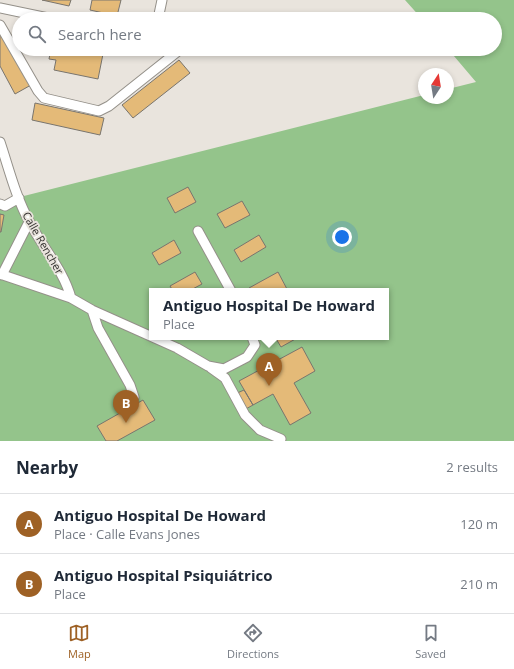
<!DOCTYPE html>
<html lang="en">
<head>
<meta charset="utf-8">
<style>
	body { margin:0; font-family:"Open Sans",sans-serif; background:#f6f6f7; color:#1f2937 }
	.compass { position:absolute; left:418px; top:68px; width:36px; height:36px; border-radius:50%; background:#fff; box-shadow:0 2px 6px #0003; rotate:12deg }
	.you { position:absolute; left:342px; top:237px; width:14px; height:14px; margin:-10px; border:3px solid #fff; border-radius:50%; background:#1a73e8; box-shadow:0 0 0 6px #1a73e833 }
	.badge { display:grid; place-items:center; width:26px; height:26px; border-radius:50%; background:#9e6125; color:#fff; font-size:13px; font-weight:700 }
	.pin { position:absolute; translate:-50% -33px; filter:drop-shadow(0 1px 2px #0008) }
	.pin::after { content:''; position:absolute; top:21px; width:14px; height:12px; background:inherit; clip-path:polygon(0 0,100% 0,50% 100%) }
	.popup { position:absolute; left:149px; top:288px; width:240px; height:52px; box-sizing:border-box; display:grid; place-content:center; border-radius:0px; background:#fff; filter:drop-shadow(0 1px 3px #0005); font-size:13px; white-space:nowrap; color:#747a83 }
	.popup b { font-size:15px; color:#1f2937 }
	.popup::after { content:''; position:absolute; left:50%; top:100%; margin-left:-8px; border:8px solid transparent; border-top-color:#fff }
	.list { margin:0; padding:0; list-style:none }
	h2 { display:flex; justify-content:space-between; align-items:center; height:52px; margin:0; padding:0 16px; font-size:17px }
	h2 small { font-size:13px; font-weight:400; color:#747a83 }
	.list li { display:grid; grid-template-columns:26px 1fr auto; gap:12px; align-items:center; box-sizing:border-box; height:60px; padding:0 16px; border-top:1px solid #e0e1e3 }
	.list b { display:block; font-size:15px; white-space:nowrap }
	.list p { margin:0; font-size:13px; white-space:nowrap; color:#747a83 }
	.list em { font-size:13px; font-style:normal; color:#747a83 }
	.icon { flex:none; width:22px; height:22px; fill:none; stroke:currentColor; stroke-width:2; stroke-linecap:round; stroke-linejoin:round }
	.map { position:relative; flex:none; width:514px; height:441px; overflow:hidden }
	.search { position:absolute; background:#fff; box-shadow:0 2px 6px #0003; left:12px; right:12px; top:12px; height:44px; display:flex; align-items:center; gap:10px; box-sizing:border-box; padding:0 14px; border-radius:22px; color:#747a83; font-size:15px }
	.sheet { height:172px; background:#fff }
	nav { display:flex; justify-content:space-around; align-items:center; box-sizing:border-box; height:56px; border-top:1px solid #e0e1e3; background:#fff; font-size:11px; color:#747a83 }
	nav a { display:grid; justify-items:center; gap:2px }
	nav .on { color:#9e6125 }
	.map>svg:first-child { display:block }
</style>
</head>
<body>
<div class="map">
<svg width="514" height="441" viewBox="0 0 514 441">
	<rect width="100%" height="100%" fill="#e9e4dd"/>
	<!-- green -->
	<path fill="#94c48b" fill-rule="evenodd" d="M405,0H514V441H0V202L424,95V98H448V89L476,82L448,49H495V19H422ZM152,291H386V337H152Z"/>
	<!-- building -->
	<path fill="#e4ba78" stroke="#79756e" d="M42,0H71L69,6Z
		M92,0H121L117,16L90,10Z
		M0,30L31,85L15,94L0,66Z
		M51,49H104L98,79L54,70L56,60L49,59Z
		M179,60L190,73L133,118L122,105Z
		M35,103L104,118L100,135L32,120Z
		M188,187L196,202L175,213L167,198Z
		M242,201L250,215L225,228L217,214Z
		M0,214L4,215L1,232H0Z
		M259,235L266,247L241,262L234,250Z
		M174,240L181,253L159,265L152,253Z
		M195,272L202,284L189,291H173L170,286Z
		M278,272L288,291H250L249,288Z
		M275,337H299L281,347Z
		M302,347L315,371L294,383L311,413L290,425L273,394L253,405L239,381Z
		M244,390L253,405L244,410L235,394Z
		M143,400L155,420L117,441H106L97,426Z"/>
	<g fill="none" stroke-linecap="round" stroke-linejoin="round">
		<!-- minor casing -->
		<g stroke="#949089" stroke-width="11">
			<path id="minor" d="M0,8L53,19
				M158,19L162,0
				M0,25L38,91L44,98L99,111L109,106L177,52
				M0,142C9,169 16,198 30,223C43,248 64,271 71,298
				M0,204L5,206L19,198
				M198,231L231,291
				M0,274L71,298L92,310L177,348L208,366L224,369L247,357L255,345L252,337
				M2,275L29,222
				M92,310L98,328L130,385L134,397L119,405
				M211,368L225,378L245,415L260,430L281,439"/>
		</g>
		<!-- minor -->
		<use href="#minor" stroke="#fff" stroke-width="9"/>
	</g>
	<g text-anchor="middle" stroke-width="3.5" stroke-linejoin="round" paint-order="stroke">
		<!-- street labels -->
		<g font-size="11" fill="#343230" stroke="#e9e4dd">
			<text transform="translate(43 243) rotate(60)" y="4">Calle Rencher</text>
		</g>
	</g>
</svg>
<svg class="compass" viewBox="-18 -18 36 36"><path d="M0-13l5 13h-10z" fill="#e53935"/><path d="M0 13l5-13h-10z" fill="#747a83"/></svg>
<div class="you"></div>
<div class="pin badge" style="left:269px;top:386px">A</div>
<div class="popup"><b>Antiguo Hospital De Howard</b>Place</div>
<div class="pin badge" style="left:126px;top:423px">B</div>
<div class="search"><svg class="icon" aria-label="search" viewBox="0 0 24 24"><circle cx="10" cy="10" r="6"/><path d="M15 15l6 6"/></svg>Search here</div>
</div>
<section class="sheet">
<h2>Nearby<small>2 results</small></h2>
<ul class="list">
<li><span class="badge">A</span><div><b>Antiguo Hospital De Howard</b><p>Place · Calle Evans Jones</p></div><em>120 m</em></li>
<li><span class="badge">B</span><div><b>Antiguo Hospital Psiquiátrico</b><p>Place</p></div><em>210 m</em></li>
</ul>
</section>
<nav>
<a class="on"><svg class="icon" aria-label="map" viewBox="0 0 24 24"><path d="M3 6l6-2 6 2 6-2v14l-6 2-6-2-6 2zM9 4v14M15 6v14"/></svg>Map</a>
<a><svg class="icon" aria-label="directions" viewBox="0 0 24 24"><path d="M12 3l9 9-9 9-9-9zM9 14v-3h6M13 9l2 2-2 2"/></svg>Directions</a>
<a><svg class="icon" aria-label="saved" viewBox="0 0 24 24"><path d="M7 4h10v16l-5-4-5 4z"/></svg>Saved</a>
</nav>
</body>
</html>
